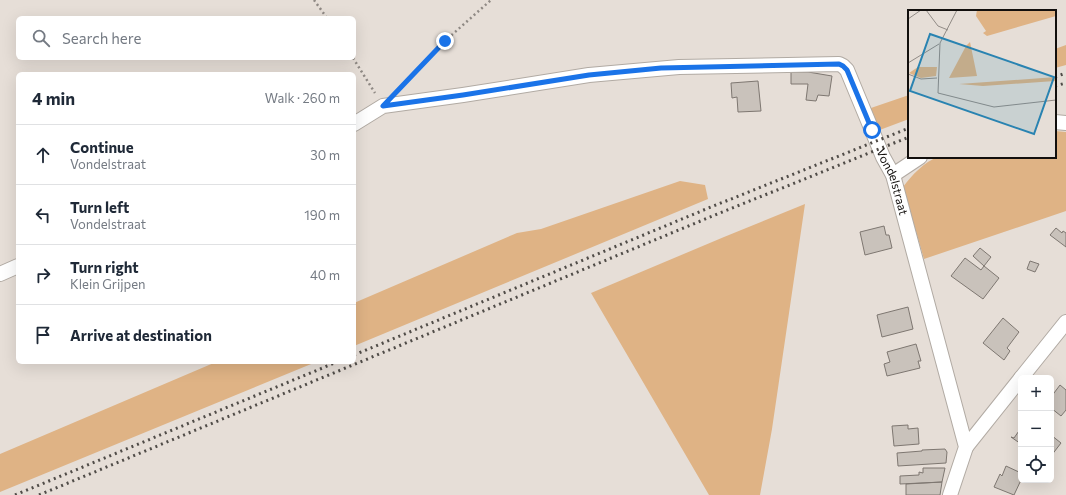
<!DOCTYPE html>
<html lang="en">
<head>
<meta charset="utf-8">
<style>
	body { margin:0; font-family:Commissioner,sans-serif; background:#f2f2f3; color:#1f2937 }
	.controls { position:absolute; right:12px; bottom:12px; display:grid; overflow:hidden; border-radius:6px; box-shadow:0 4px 16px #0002 }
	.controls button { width:36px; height:36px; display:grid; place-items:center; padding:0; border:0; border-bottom:1px solid #e0e1e3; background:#fff; color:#1f2937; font:20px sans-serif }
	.stop { position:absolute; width:12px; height:12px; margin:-9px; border:3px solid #1a73e8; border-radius:50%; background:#fff }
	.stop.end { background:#1a73e8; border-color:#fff; box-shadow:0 1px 4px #0008 }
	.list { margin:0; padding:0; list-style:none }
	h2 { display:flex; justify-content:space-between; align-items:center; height:52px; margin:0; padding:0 16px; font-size:17px }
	h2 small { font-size:13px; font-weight:400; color:#747a83 }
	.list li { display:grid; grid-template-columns:26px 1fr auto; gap:12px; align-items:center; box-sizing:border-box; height:60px; padding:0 16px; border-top:1px solid #e0e1e3 }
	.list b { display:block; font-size:15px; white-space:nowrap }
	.list p { margin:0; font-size:13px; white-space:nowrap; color:#747a83 }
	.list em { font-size:13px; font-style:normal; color:#747a83 }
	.icon { flex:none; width:22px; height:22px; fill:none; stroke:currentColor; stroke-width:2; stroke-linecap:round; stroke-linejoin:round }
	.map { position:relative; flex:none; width:1066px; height:495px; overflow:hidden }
	.search { position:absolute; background:#fff; box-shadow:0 4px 16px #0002; left:16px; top:16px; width:340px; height:44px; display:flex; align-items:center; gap:10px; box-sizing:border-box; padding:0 14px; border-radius:6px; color:#747a83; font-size:15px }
	.panel { position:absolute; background:#fff; box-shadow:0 4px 16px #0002; left:16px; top:72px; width:340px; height:292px; border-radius:6px }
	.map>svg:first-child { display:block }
</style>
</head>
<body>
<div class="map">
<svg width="1066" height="495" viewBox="0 0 1066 495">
	<rect width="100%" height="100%" fill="#e6ded7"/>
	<!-- green -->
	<path fill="#dfb385" d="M1066,45V65L1055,68V49Z
		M909,95V119L877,131L868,109Z
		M1055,131L1066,132V211L924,259L903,187C912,175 924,162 938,157H1055Z
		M680,181L705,185L708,199L354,346V303L517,233L541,229Z
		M805,204L772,429L760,495H709L591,293L724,237Z
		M216,362H316L0,492V454Z"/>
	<!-- building -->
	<path fill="#c9c2bb" stroke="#7e7771" d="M791,72H808L832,76L829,96L818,95L816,101L806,100L808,84H791Z
		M758,81L761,111L738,112L737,97L732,98L731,83Z
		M884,226L886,235H889L892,248L865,255L860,232Z
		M1056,228L1062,233L1063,231L1066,233V247L1050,235Z
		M980,248L991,257L984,266L973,256Z
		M965,258L981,270L984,266L999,278L983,299L951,276Z
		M1030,261L1039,264L1035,272L1027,269Z
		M908,307L913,329L882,337L877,315Z
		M1003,318L1019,332L1007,348L1010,351L1004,360L983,343Z
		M916,344L921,361H918L920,368L887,376L884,364L890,362L887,352Z
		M1060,385L1066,390V410L1061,416L1051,408V397Z
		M908,425V429L918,428L919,444L894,446L892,426Z
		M1021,428V444L1011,437L1014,438Z
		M1051,435L1061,443L1051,456Z
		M945,449L947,452L946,463L898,466L897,453L922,451V450Z
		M1006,466L1021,473V480L1014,495L994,487L1000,474L1002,476Z
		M923,468H945L942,482L900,484V476L919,475V472L923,473Z
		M942,482L940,495H906V484Z"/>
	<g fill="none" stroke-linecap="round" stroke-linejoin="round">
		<!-- minor casing -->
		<g stroke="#b1aaa3" stroke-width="16">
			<g id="minor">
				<path d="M1055,122L1066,123"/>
				<path id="s1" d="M354,124L383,106L463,95L589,75L679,67L839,64L843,66L847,70L883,157L893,175L966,447L950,495"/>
				<path d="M893,175L920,157"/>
				<path d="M0,274L18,266"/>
				<path d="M1021,378L1066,322"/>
				<path d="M966,447L1021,378"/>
			</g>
		</g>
		<!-- path -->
		<path stroke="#8f8984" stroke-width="2.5" stroke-dasharray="2 3" stroke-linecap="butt" d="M314,0L327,18
			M353,58L375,93
			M399,89L445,41L491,0"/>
		<!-- minor -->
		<use href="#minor" stroke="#fff" stroke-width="14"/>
		<!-- rail -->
		<path stroke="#504c48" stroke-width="3" stroke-dasharray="2 4" stroke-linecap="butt" d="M1055,77L1066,73
			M1055,86L1066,83
			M354,355L711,207L909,128
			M15,495L337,362
			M39,495L715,215L909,137"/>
	</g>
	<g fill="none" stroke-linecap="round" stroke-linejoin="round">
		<!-- route -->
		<path stroke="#1a73e8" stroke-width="5" d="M445,41L383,106L463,95L589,75L661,68L839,64L843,66L847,70L872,130"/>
	</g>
	<g text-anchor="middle" stroke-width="3" stroke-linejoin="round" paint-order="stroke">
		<!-- street labels -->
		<g font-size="12" fill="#120f0d" stroke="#e6ded7">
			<text dy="4" stroke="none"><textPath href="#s1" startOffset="624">Vondelstraat</textPath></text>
		</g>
	</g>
	<!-- overview -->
	<g transform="translate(908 10)">
		<rect width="148" height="148" fill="#e6ded7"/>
		<path d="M69,0H148V6L79,26L75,23L78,21L68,6ZM62,32L69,66L41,68L58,36ZM10,57H29L28,66L13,68L1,63ZM148,67L147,71L75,76L51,74Z" fill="#dfb385"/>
		<path fill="none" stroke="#918b86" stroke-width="1" d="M18,0L30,16L40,20M49,0L32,33L30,83L86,97L148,90M0,9L13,0M0,53L31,34M0,64L13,69L29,68"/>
		<path fill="#2983b1" fill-opacity="0.15" stroke="#2983b1" stroke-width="2" d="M22,24L146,67L126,124L2,81Z"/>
		<rect width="148" height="148" fill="none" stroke="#120f0d" stroke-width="2"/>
	</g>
</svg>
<div class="controls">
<button>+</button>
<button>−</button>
<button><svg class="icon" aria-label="locate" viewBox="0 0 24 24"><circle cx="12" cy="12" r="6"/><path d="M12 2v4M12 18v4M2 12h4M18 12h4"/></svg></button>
</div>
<div class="stop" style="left:872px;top:130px"></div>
<div class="stop end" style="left:445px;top:41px"></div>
<div class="search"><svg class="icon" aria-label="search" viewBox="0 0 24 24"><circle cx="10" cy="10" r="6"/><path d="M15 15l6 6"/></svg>Search here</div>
<section class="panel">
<h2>4 min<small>Walk · 260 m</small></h2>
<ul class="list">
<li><svg class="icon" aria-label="ahead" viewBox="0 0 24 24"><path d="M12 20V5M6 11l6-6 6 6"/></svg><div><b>Continue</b><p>Vondelstraat</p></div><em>30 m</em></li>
<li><svg class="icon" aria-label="left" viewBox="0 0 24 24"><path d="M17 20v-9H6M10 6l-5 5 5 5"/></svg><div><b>Turn left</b><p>Vondelstraat</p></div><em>190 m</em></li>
<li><svg class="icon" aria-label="right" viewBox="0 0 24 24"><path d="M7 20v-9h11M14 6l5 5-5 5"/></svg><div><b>Turn right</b><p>Klein Grijpen</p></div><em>40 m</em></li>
<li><svg class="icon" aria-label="arrive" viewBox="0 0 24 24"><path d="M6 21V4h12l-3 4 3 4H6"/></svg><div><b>Arrive at destination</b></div></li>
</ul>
</section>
</div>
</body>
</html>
